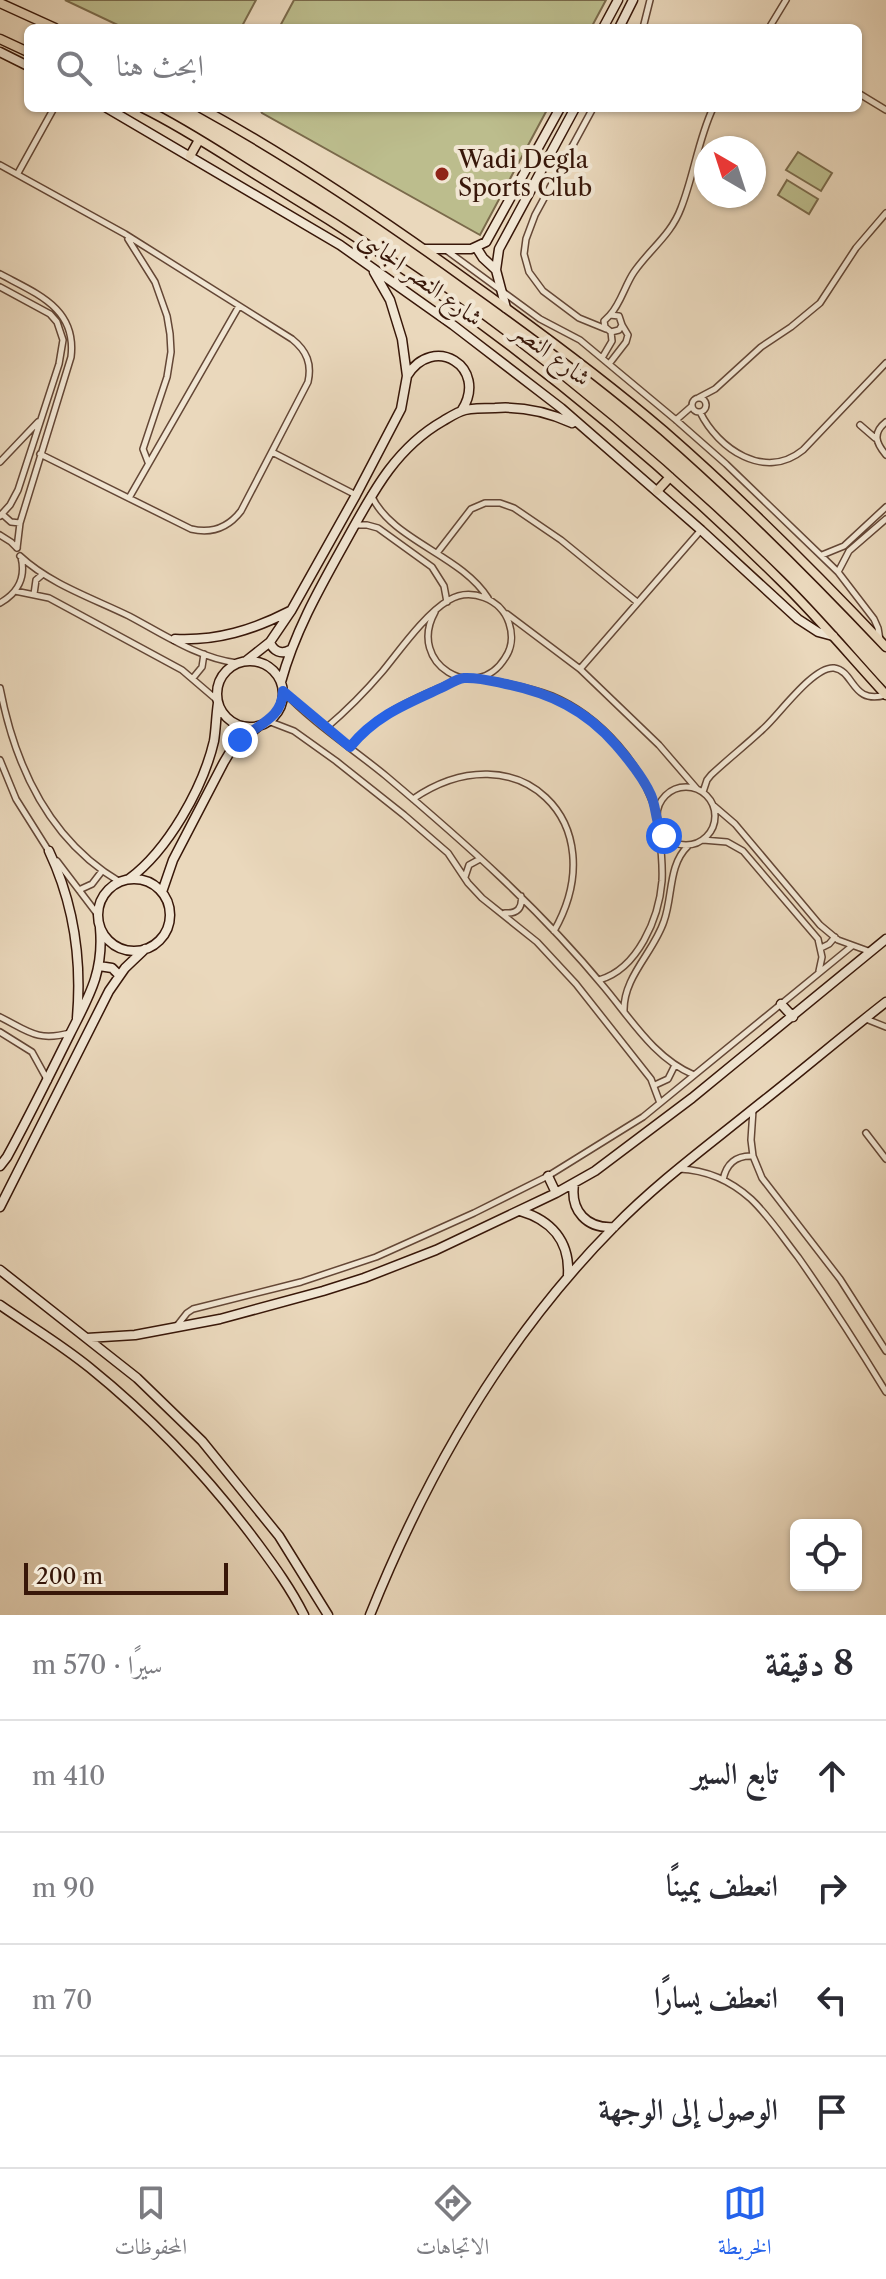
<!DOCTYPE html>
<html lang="ar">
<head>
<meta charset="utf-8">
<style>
	body { margin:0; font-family:"Libre Caslon Text",Amiri,serif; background:#f2f2f3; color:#2b2b33; direction:rtl }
	.controls { position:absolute; right:24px; bottom:24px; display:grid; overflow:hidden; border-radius:12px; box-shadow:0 2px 6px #0004 }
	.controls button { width:72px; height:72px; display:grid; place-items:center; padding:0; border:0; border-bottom:2px solid #e1e1e2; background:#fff; color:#2b2b33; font:40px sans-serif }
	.compass { position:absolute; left:694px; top:136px; width:72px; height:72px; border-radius:50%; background:#fff; box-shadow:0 2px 6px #0004; rotate:321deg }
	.scale { position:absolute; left:24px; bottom:20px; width:204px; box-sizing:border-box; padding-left:8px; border:4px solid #381709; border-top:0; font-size:22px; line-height:28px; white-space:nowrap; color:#381709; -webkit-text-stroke:6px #f1e6d3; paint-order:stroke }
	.stop { position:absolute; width:24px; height:24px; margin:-18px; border:6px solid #2563eb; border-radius:50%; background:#fff }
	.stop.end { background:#2563eb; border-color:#fff; box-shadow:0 2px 8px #0008 }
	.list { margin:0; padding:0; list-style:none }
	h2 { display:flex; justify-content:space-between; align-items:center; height:104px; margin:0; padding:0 32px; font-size:34px }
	h2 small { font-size:26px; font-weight:400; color:#7c7c81 }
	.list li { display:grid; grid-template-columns:52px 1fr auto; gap:24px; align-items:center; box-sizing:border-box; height:112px; padding:0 32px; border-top:2px solid #e1e1e2 }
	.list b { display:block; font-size:30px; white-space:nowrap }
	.list em { font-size:26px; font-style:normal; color:#7c7c81 }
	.icon { flex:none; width:44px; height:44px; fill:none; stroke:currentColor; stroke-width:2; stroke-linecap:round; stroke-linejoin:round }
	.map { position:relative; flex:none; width:886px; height:1615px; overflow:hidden; direction:ltr }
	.search { position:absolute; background:#fff; box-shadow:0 2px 6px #0004; left:24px; right:24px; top:24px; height:88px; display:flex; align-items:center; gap:20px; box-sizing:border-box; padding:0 28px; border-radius:12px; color:#7c7c81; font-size:30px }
	.sheet { height:552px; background:#fff }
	nav { display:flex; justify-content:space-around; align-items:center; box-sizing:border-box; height:112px; border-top:2px solid #e1e1e2; background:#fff; font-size:22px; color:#7c7c81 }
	nav a { display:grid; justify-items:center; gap:4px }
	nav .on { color:#2563eb }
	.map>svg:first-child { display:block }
</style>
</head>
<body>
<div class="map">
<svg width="886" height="1615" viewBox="0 0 886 1615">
	<rect width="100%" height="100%" fill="#ead8bc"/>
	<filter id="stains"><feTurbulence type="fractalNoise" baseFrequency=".0025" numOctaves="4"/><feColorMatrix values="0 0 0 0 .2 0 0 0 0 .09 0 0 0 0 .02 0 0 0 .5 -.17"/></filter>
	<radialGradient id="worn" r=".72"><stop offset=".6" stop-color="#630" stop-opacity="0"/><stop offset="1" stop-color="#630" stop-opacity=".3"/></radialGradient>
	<!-- green -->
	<path fill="#bcbd8d" stroke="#7a6a4b" stroke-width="2" d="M65,0H256L241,28H124Z
		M294,0H606L591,28H279Z
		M259,108H548L480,235L262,113Z
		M798,152L832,173L821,191L786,170Z
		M787,180L818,199L809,214L778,195Z"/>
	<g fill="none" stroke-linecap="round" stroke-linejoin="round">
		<!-- street casing -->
		<g stroke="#644736" stroke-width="8">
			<path id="street" d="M643,28L650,0
				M769,28L786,0
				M858,93L886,110
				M593,108L535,215L526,239L524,254L529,272L543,291L579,318L606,329
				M0,165L125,234L292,339C307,351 312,364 308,382L241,511C228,528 212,534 191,529L40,454
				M18,173L54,108
				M128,239L155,282L167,316L170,334L171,352L167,377L143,449L148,462
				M446,250L540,319L580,340L676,420L726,464L838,572L874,619L878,628L880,640
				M0,274C37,294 77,308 71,357L20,523L17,548
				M0,287L50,314L57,322L63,340L59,364L18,490L10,505L0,516
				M610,315C621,303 625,285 634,272C650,249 671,235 681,208C694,175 698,140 713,108
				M602,358L612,341L611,332
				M609,364L626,342L628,335L622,325L619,316L610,315L604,321L605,327L611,332L619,330L622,325
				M698,398L715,389L761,347L791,327L820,303L856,248L886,213
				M692 405a7 7 0 1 1 14 0a7 7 0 1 1-14 0Z
				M700,412C718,449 765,481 803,450L886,363
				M676,420L692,406
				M886,422C872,433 876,443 886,455
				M860,425L875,438
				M272,452L356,495
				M0,462L38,422
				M371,495C392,541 460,554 488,598
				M129,498L239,306
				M2,514L11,522L20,523
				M356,525H367L378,528L432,567L444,586L447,602
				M0,535L11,542L17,548
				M437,553L471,509L485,503H500L514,508L561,540L637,602
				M822,555L844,546L886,507
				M20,556C50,584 92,598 129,616C163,634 198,658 237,663
				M838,572L849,551L886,519
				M15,591L49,598L182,670L217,700
				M34,594L36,580L43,574
				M0,603C18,593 26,577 21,557
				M507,614L580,669L659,745L697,789
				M580,669L701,530
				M193,678L202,667L204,654
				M479,678C503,683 529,687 552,696C600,716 644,766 657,816
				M0,688C15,766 49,840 120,882
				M283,691C313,723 352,748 386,776C463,841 539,908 604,987C631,1019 654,1058 694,1075
				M268,721L294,731L336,761L404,815L448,853L468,883L482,898L537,942L576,984L651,1079L660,1103
				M326,728C346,711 365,692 382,672C400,650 425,614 449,600C471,587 501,599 509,623C513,635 512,648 505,658C476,705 406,664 435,612
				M350,747C379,710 421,697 462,678
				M0,760L16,799L50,853
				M657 816a29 29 0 1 1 58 0a29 29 0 1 1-58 0Z
				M703,792L707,780L711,775C728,759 746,745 763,729C778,716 813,666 834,668C855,671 851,705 886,695
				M413,799C517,728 616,822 554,931
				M714,806L735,824L820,925L838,940L871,952
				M703,840L727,842L743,851L818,939L822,957L819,971
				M57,861L98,915
				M465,877L469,865L480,859
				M79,890L92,884L102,871
				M505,913C517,914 523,908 521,896
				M821,948L829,944L835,937
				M599,980C638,969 659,918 662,881C663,864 661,848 659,831
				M624,1011C623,977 654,952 664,921C673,896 668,865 688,846
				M0,1017C28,1031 37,1042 70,1033
				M866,1019L886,1027
				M0,1032L32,1052L48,1081
				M655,1085L668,1079L675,1065
				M753,1110L751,1140L753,1156L762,1178L840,1279L886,1351
				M866,1133L886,1159
				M679,1169C706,1170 731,1181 751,1199C769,1216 783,1238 798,1257C829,1301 858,1346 886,1392
				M723,1180C726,1164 736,1155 753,1156
				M176,1327L187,1313L193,1309L301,1282L376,1257L474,1213L548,1176L643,1117L852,946"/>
		</g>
		<!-- secondary casing -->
		<g stroke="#381709" stroke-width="11">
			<path id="secondary" d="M603,28L618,0
				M619,28L633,0
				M0,52L28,66
				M107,108L340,245L453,325L561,408L701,530L798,619L818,632L833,636
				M476,247L483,258L496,270
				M425,249H471L486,242L560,108
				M506,308L496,270L499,249L575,108
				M407,376C433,333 489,367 462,410
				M175,639C217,641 253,630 290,611
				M270,642C273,651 281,655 290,650
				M246,661L270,642L291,611L356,495L401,409L407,376L402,339L390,300L374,272
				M217 694a33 33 0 1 1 66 0a33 33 0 1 1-66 0Z
				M281,682C294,634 318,591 342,548C369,500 392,450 443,421C450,417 457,412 465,410C474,408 485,408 495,408C522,406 548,412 572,423
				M49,851C74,904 82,960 77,1018
				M129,879C168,850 203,788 214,741C216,729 216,716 218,703
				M98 915a36 36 0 1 1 72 0a36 36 0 1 1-72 0Z
				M162,892L173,860L224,762L233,747L259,726
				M99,966L112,968L119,975
				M781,1004L793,1017
				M0,1166L7,1157C29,1117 49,1076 70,1034C89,996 104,972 100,928
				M548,1176L556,1193
				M574,1184C570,1211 587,1229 614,1227
				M0,1207L109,991L125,968L145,949
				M520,1211C551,1220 570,1241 568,1275
				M0,1270L137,1378L202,1441L279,1536L328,1615
				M0,1305C30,1326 62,1345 90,1368C153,1419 210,1479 258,1544C275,1567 291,1589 304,1615
				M87,1338L135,1335L220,1319L323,1291L364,1278L436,1250L556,1193L595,1171L692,1098L886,939
				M370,1615C427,1473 506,1336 614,1227C657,1183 706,1147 753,1109C798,1074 841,1037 886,1002"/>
		</g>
		<!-- primary casing -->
		<g stroke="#381709" stroke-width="11">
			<path id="primary" d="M0,3L55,28
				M0,39L28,52
				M143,108C190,131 234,162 279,189C460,298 629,431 779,579C817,616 851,657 886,695
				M201,108C295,160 384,220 471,283C537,330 602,378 664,431C742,499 815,572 886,647
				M190,156L199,140
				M657,491L670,477"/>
		</g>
		<!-- street -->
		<use href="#street" stroke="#f1e6d3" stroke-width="5"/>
		<!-- secondary -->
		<use href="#secondary" stroke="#f1e6d3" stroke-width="8"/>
		<!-- primary -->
		<use href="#primary" stroke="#ead8bc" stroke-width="8"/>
	</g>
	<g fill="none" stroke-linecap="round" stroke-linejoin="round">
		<!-- route -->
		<path stroke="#2563eb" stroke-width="10" d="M240,740C258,724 282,719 283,691L350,747C375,716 406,704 441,688C448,685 456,679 464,678C478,677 492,681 506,684C550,693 586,710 616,745C629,760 643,777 651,795C657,809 655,824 664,836"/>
	</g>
	<!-- markers -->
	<circle fill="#8f2418" stroke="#f1e6d3" stroke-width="3" cx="442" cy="174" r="8"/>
	<g text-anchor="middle" stroke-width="8" stroke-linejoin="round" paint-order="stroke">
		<!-- poi labels -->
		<g font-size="24" fill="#381709" stroke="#f1e6d3" text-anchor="start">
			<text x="458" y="168">Wadi Degla<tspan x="458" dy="28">Sports Club</tspan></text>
		</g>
		<!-- street labels -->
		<g font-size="24" fill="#381709" stroke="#f1e6d3">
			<text transform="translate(421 278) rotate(36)" y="8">شارع النصر الجانبى</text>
			<text transform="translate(552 354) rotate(37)" y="8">شارع النصر</text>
		</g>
	</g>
	<rect width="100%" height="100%" filter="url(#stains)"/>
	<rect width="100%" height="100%" fill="url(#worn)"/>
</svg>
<div class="controls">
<button><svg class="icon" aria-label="locate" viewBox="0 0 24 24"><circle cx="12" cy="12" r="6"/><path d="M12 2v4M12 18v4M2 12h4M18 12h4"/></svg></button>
</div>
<svg class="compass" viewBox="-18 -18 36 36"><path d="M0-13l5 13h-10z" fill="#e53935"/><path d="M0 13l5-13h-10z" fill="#7c7c81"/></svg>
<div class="scale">200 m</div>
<div class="stop" style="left:664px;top:836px"></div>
<div class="stop end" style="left:240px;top:740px"></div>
<div class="search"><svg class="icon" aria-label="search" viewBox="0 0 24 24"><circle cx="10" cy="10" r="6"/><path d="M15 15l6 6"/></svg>ابحث هنا</div>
</div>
<section class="sheet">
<h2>8 دقيقة<small>سيرًا · 570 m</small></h2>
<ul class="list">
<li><svg class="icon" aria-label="ahead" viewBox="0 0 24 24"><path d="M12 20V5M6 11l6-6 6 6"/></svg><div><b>تابع السير</b></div><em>410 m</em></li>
<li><svg class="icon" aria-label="right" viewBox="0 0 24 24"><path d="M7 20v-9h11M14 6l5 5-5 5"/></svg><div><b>انعطف يمينًا</b></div><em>90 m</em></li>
<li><svg class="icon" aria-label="left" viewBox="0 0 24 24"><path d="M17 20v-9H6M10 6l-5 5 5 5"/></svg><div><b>انعطف يسارًا</b></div><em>70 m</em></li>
<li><svg class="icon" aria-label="arrive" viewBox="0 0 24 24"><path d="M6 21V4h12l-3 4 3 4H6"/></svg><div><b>الوصول إلى الوجهة</b></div></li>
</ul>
</section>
<nav>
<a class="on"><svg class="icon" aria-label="map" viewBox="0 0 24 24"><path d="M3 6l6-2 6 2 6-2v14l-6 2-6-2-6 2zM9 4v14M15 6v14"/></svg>الخريطة</a>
<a><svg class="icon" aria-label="directions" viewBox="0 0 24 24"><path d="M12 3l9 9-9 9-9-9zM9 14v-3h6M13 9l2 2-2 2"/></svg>الاتجاهات</a>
<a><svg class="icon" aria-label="saved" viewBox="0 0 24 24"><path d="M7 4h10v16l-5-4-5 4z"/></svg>المحفوظات</a>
</nav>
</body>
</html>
